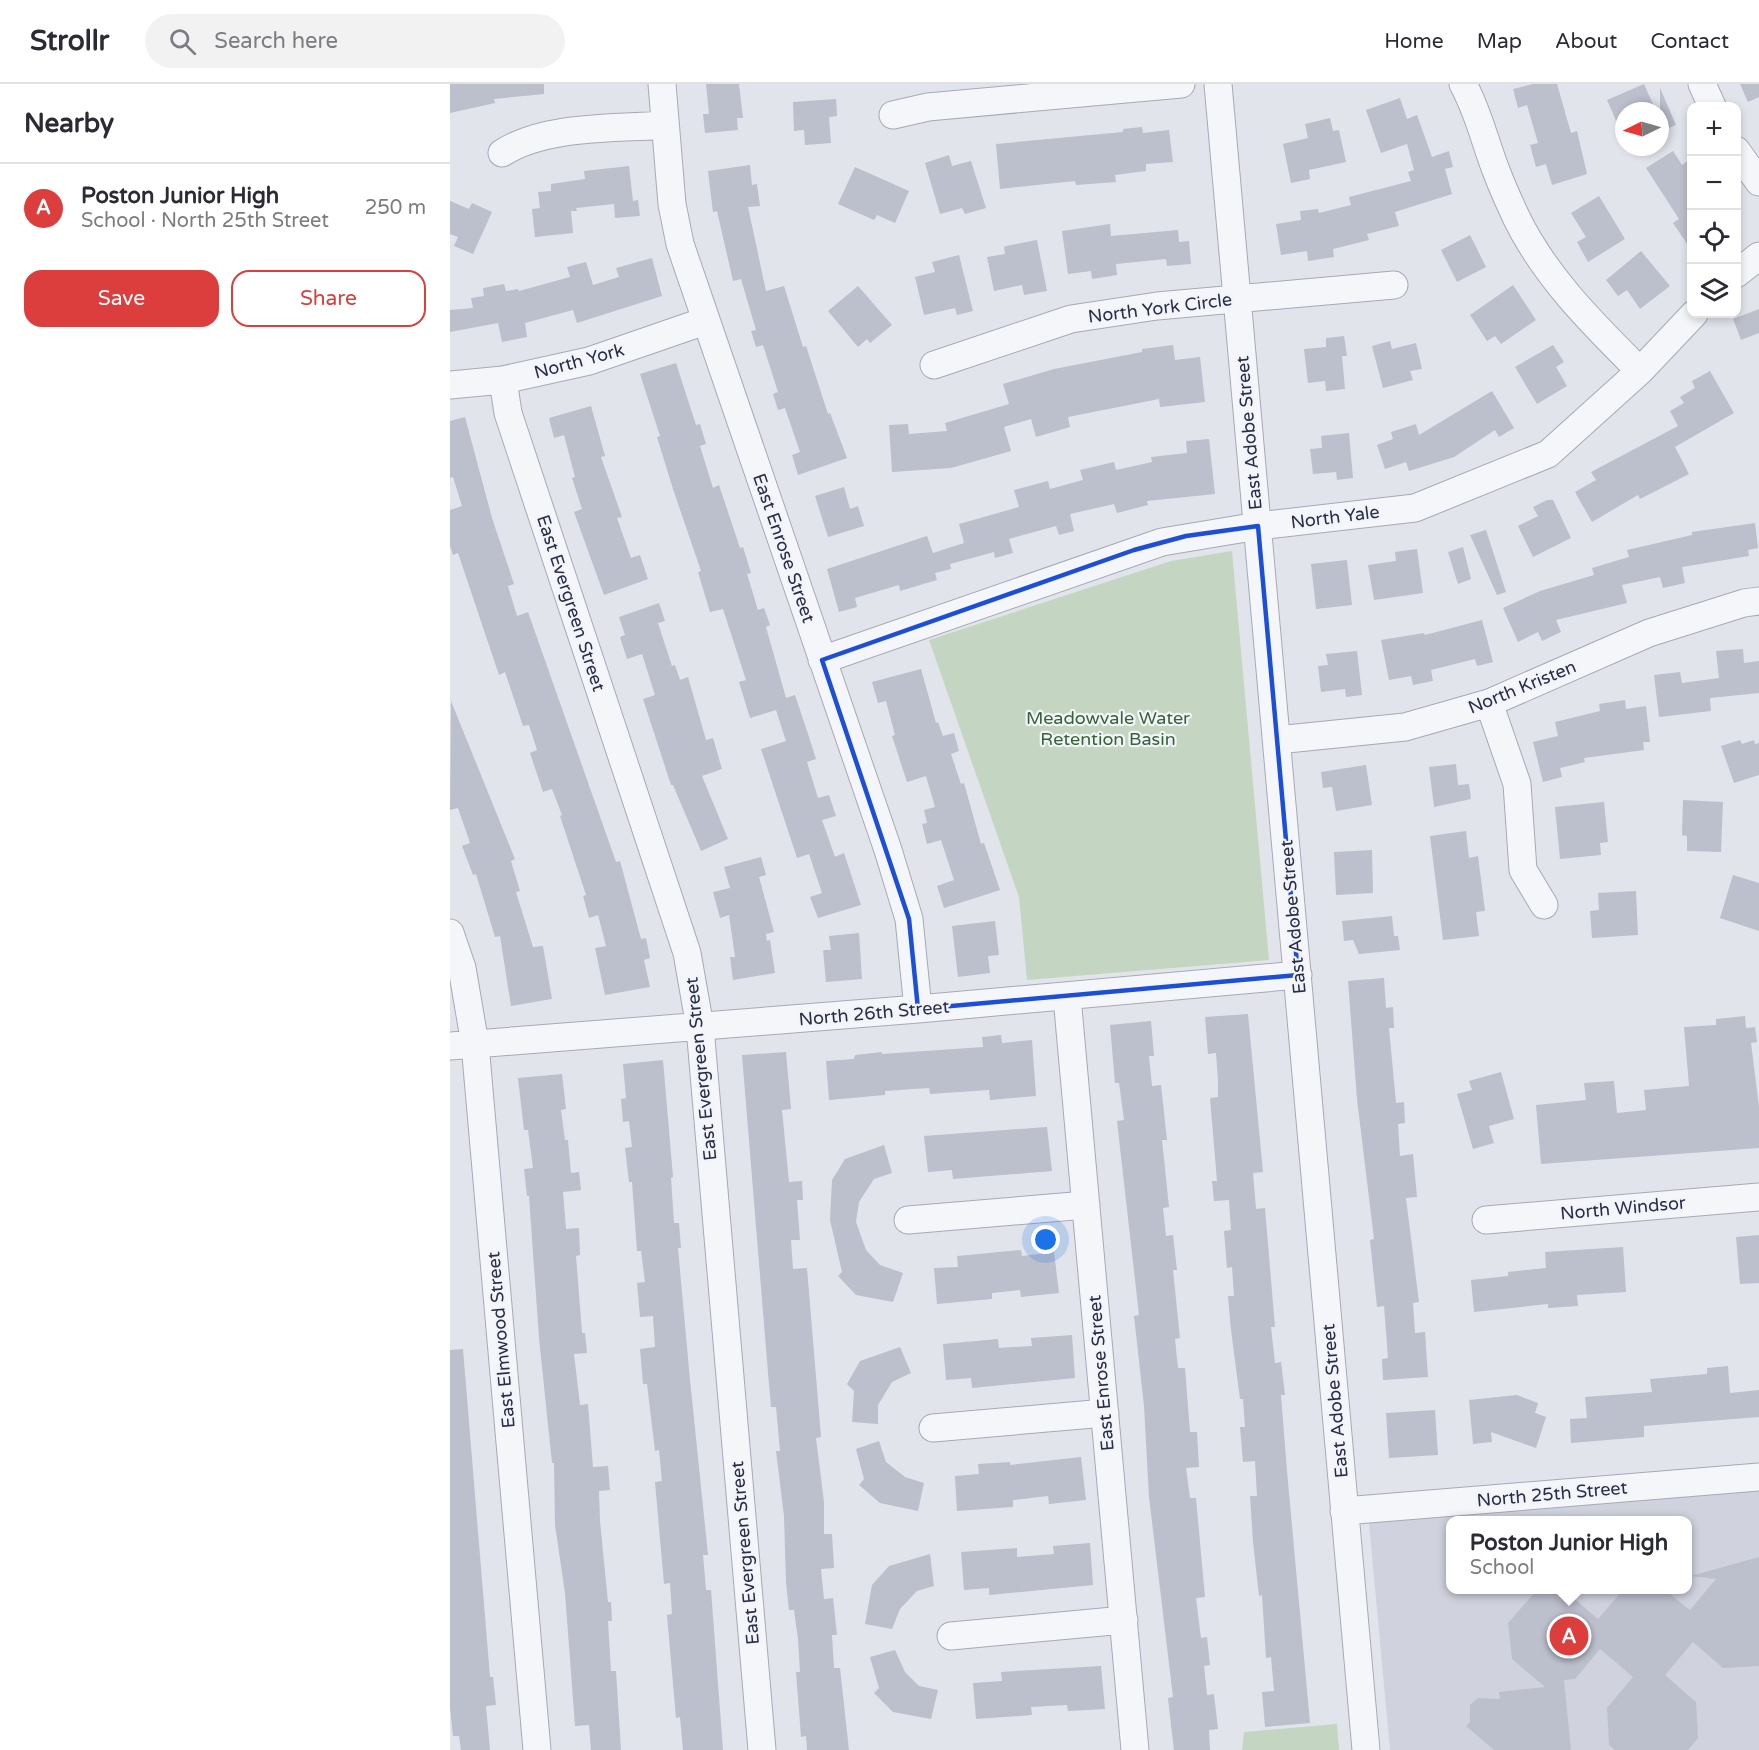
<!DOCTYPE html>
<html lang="en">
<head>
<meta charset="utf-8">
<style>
	body { margin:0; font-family:"Varela Round",sans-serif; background:#f2f2f3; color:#2b2b33 }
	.controls { position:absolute; right:18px; top:18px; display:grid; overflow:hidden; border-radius:12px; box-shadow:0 3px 9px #0003 }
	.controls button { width:54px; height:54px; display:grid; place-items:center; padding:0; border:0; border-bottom:2px solid #e1e1e2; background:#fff; color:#2b2b33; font:30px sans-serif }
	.compass { position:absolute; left:1165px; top:18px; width:54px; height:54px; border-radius:50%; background:#fff; box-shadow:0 3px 9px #0003; rotate:265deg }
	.you { position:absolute; left:596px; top:1156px; width:21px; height:21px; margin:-15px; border:4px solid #fff; border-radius:50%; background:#1a73e8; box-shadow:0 0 0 9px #1a73e833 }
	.badge { display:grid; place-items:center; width:39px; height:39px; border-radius:50%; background:#db3e3d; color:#fff; font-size:20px; font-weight:700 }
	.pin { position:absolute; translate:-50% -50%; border:3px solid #fff; box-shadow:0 2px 6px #0006 }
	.popup { position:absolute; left:996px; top:1432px; width:246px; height:78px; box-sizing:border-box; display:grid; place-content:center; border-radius:12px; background:#fff; filter:drop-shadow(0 2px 4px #0005); font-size:20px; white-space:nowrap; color:#7c7c81 }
	.popup b { font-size:22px; color:#2b2b33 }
	.popup::after { content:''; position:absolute; left:50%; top:100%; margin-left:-12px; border:12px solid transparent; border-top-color:#fff }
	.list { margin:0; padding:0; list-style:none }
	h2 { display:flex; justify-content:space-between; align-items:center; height:78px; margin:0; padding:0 24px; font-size:26px }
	h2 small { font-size:20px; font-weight:400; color:#7c7c81 }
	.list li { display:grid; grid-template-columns:39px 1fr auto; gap:18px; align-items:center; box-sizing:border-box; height:90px; padding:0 24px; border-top:2px solid #e1e1e2 }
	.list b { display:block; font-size:22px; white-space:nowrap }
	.list p { margin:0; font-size:20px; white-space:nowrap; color:#7c7c81 }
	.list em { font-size:20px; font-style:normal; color:#7c7c81 }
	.actions { display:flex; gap:12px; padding:18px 24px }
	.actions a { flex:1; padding:14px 0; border:2px solid #db3e3d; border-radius:18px; text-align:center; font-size:21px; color:#db3e3d }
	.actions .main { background:#db3e3d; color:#fff }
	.icon { flex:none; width:33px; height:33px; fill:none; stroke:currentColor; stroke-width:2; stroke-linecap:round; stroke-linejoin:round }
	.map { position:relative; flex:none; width:1309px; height:1666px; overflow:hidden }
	header { display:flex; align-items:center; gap:36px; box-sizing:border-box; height:84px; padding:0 30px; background:#fff; border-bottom:2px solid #e1e1e2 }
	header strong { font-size:28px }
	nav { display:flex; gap:33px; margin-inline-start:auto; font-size:21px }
	.search { width:420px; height:54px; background:#f2f2f3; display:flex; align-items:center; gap:15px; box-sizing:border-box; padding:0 21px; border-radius:33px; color:#7c7c81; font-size:22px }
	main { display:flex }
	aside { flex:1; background:#fff }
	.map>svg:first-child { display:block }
</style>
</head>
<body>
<header>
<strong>Strollr</strong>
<div class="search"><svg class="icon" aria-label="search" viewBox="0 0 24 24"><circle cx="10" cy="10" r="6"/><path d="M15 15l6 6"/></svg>Search here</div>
<nav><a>Home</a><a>Map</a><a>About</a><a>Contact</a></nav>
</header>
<main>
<aside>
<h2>Nearby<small></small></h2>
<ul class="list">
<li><span class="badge">A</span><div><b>Poston Junior High</b><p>School · North 25th Street</p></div><em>250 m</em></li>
</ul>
<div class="actions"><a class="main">Save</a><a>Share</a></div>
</aside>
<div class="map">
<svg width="1309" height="1666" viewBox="0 0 1309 1666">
	<rect width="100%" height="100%" fill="#e2e4ec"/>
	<!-- built -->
	<path fill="#d0d3de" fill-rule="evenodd" d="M1309,1407V1666H940L919,1439ZM1000,1436H1238V1506H1000Z"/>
	<!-- green -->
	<path fill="#c4d6c2" d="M782,467L819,876L577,896L569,813L479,556L721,477Z
		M887,1640L889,1666H792L794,1648Z"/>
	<!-- building -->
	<path fill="#bcbfcc" d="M0,0H94V10L44,15L45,19L0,29Z
		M256,0H289L293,34H287L288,46L255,49L253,30H259Z
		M1083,0H1107L1121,49L1127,47L1137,90L1102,101L1096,80L1086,83L1080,61L1088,59L1077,21L1068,24L1063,5Z
		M1194,0L1206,27H1174V55L1157,16Z
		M1290,0H1309V13L1298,18Z
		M1210,4L1226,41L1210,48Z
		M950,14L957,35L967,31L982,73L999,67L1003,83L995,85L1002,110L945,128L949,142L917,150L919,156L883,165L884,173L858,177L857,167L831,171L826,140L851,136L850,127L868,125L869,129L901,121L899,113L961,97L958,88L964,86L957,60L931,69L916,26Z
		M386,15L387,32L379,33L381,59L355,61L354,46L344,47L343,18Z
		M880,34L883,47L889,46L896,78L859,86L860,95L841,99L833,60L858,54L855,40Z
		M692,43L693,49L719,46L723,78L696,80V87L665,91L666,98L626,101L625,97L550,105L546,60L673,48V45Z
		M1223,67L1232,81L1242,74V167L1223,139L1229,135L1196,84Z
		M499,71L502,82L521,77L536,124L515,130L512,124L490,130L475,79Z
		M300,81L302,101L307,100L310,122L298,123L316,207L334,202L353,263L356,262L378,330L380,329L397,374L348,391L342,371L350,368L335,324L328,326L323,310L328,308L313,261L306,263L301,247L306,246L291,195L283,197L267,127L263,128L258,87Z
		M179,82L183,117L188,116L190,132L165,134L164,120L126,124L127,127H121L123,149L85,153L82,125L90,124L88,108L101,107V100L135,95L134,87Z
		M405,83L459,107L445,139L427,131L424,136L388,120Z
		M1149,112L1175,155L1138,178L1127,158L1136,153L1121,129Z
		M0,117L19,125L22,119L42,128L23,170L4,162L8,153L0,150Z
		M660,140L661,152L728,146L729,158L739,157L741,180L717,182L716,175L666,180L667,191L642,195L641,187L618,190L612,147Z
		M1020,151L1036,183L1007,198L991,166Z
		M587,156L597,207L574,211L572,201L544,207L537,173L555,170L554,163L556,162Z
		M1191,167L1220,202L1190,225L1177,206L1168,212L1156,196Z
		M509,171L523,227L507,231L505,224L474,231L465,193L485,188L482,178Z
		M202,174L212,212L127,239L123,226L75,239L77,253L52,258L48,239L0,248V226L23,224L21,214L34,212L33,204L54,200L56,207L68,205L69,207L120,193L117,183L136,178L143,201L169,193L166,184Z
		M1063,201L1086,236L1051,260L1045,252L1037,257L1020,231Z
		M408,202L442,241L420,259L417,255L408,263L378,227Z
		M1309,225V249L1291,256L1283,235Z
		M894,252L897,272H892L895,305L876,307L875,297L858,299L854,265L876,263V254Z
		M940,257L942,265L966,259L972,285L960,287L963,296L933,304L922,262Z
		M723,261L725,276L750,273L755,318L710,323L709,315L618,333L620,343L586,353L581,335L554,343L561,367L501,384L442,388L439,341L458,340L459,350L497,347L495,339L559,320L553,300L604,285L692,268V265Z
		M1103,261L1114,278L1106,283L1117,302L1087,320L1065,283Z
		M226,279L246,341L250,340L256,360L250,362L263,404L269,401L290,464L293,463L301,489L297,490L308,526L314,524L320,541L316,543L336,614L345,611L358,650L366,675L357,678L368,714L379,711L386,732L372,736L385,773L394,769L411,821L368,834L360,813L372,809L359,770L347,774L311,665L336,657L326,626L300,634L289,598L296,596L273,525L260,528L248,488L251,487L223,405L207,353L210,352L190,290Z
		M1260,287L1284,329L1225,363L1239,390L1190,415L1188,411L1142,438L1125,408L1146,396L1141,388L1228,342L1220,327L1234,319L1230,313L1245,304L1242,297Z
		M1042,307L1064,344L1049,353L1045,346L1004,373L959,387L956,378L935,385L927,361L943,355L941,348L966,340L969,351Z
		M141,322L155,372L151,373L172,433L167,434L181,474L190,471L198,495L154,511L124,428L132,425L122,394L125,393L114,351L104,354L99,334Z
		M15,333L42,434L64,500L58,502L67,532L78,528L166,778L170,777L191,855L196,854L200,874L194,876L200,903L155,911L145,864L156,862L148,831L139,834L133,812L136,811L110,732L112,731L102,705L93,708L80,669L87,666L79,641L73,642L55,588L49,591L8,469L3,471L0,462V426L12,422L3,393L0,394V337Z
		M899,349L903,394L887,396L886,388L863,390L860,365L872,364L871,352Z
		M759,355L765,410L697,417L698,421L667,429L664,420L620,430L624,447L609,451L606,442L559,455L563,469L545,474L544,468L500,480L501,485L485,489L487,496L450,507L449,501L405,514L407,523L389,528L377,485L477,452L483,469L514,459L509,440L569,423L564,406L598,397L600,405L633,396L630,386L664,378L666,386L702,378L701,373L737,369L736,357Z
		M394,403L400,425L408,422L414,442L378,453L365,412Z
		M1097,416H1103L1121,454L1083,473L1068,442L1088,432L1083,423Z
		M1305,439L1308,464L1298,466L1299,472L1232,483L1235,499L1213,504L1210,493L1172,501L1177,519L1106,536L1111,548L1092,557L1088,548L1068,558L1053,524L1090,507L1144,491L1142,484L1179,473L1177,466L1242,451V448Z
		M1036,446L1056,508L1047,511L1020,451Z
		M1013,463L1021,495L1008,500L998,468Z
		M967,465L973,509L924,516L918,481L946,477L945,468Z
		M897,476L902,521L866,525L861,480Z
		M209,519L215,537L208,539L222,582L225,581L230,596L238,593L256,656L263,654L272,685L252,692L278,755L251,767L223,701H221L193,615L205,611L192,570L177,575L170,553L175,551L169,533Z
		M1032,536L1043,578L1027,582L1025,575L981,586L983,597L963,601L961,592L939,596L931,556L974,549L975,551Z
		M1293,565L1294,579L1309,577V609L1260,614L1261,627L1209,633L1204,591L1230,588L1232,599L1269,594L1266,567Z
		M907,567L912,611L896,613L895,605L871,608L868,582L878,581L876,570Z
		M471,585L486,639L488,638L493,652L504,649L509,667L501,670L511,700L514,699L531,760L534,759L550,806L494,824L487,802L504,796L491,756L477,760L472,740L477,739L474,726L485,723L476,692L457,698L442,652L445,651L436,617L428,619L422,598Z
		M1175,616L1176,625L1196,622L1200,658H1193L1194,666L1134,674L1135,678L1110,684L1112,693L1093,698L1083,658L1108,652L1105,638L1150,627L1149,620Z
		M1,617L65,775L61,777L70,807L66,808L83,863L93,862L102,915L61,922L50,852L45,853L26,790L23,791L12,762L20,759L8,724L0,726Z
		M1290,656L1292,660L1304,656L1305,660L1309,659V691L1284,699L1271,662Z
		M1006,680L1008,701L1019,700L1021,715L984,723L979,683Z
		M916,681L922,721L886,727L882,703L873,704L871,688Z
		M1233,716L1273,718L1271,768L1237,767V752L1232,751Z
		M1154,718L1158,758L1150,759L1151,771L1110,775L1105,723Z
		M1016,747L1019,774L1028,772L1035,827L1026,828L1029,852L993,856L980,752Z
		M922,766L923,809L886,811L884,768Z
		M311,773L316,791L309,793L324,848L316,850L317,857L320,856L325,889L283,896L280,873H285L279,831L270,834L263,808L280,804L274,783Z
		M1283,791L1309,799V847L1270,834Z
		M1186,807L1188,851L1142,854L1140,827L1149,826L1148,809Z
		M942,832L944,852H948L950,866L909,870L903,856L894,857L892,837Z
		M545,837L549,871L538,872L540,889L508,893L502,842Z
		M409,849L412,895L376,898L373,866H381L379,852Z
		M934,894L936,924L943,923L944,944H939L946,1019L954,1018L955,1039L948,1040L950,1072L963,1070L967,1113L956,1114L969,1218L963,1219L965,1249L975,1248L978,1293L933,1296L932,1275L938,1274L934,1222L927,1223L920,1156L924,1155L907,1015L898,897Z
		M798,930L813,1088L803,1089L806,1125L815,1124L825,1243H821L825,1279L831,1278L835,1311H831L837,1387L860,1639L815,1643L812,1608L824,1607L821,1573L816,1574L812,1511L809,1512L803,1458L800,1412H807L805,1377L793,1378L790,1343H795L793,1315H790L781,1246L778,1212H784L782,1183L777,1184L774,1147L781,1146L779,1116L764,1117L762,1097H767L760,1014L768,1013V997L766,969L758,970L755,933Z
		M1295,932L1296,944L1305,943L1307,958L1301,959L1309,1023V1064L1091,1080L1086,1021L1136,1016L1134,999L1164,997L1167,1029L1196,1026L1194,1006L1239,1002L1234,943L1266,941V935Z
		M701,937L704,972H699L702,1002L711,1001L717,1056H712L719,1123L713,1124L716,1152L723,1151L727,1186H723L730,1254L725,1255L728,1284H735L740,1348H747L749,1383L736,1384L740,1414H746L755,1513L746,1514L751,1554L757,1553L760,1581L754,1582L757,1611L764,1610L768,1645L759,1646L760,1666H724L722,1650L718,1614L723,1613L699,1413L694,1322L684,1232L689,1231L667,1037L674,1036L669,999H665L660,941Z
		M551,951L552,959L582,956L586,1012L540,1016L539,1006L480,1010L479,1004L435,1007V1011L379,1016L376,977L404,975L405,971L432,968V970L533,963L532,953Z
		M336,968L341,1025L332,1026L339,1098L352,1097L353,1116H347L350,1156H341L343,1185L357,1184L371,1353L366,1354L374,1418V1450H382L384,1484L371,1485L374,1515L383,1514L387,1551H382L384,1584H390L399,1666H357L356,1652L351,1653L346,1588H350L348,1555L344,1526H339L336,1499L334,1432L326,1367H330L326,1323H321L318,1289L292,971Z
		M213,976L223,1093L221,1094L224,1139H229L231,1164H228L240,1296L258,1471H253L256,1506H261L273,1666H233L230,1633L226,1634L217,1531L222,1530L220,1499L214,1500L205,1398L212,1397L209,1366L205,1367L197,1300H193L190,1265L205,1263L203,1232L190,1233L187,1199L195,1198L191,1167H187L182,1098H179L175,1064L182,1063L179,1037L173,1038L171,1015L176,1014L173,980Z
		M1051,988L1064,1035L1039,1042L1044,1059L1023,1065L1007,1010L1022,1006L1019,997Z
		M112,990L116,1025L111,1026L115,1056H118L121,1089L129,1088L131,1106L113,1108L116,1145L129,1144L130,1171L126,1172L132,1249H135L137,1269L124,1270L130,1321L138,1320L143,1383L158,1382L160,1406L149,1407L150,1437L158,1518H161L162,1537H158L161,1587H166L171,1666H141L139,1641L125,1642L115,1509L105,1441L104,1379H102L89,1254L79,1112H77L74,1085L83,1084L78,1046H74L68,994Z
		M597,1043L602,1087L503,1095L502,1086L478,1088L474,1052Z
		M434,1061L442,1089L424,1095L409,1118L406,1138L416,1166L430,1181L453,1189L443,1218L406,1211L388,1192L392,1188L380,1136L382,1096L395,1075Z
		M1309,1151V1199L1290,1200L1286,1153Z
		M1173,1163L1176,1208L1127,1211L1128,1222L1098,1224V1220L1024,1228L1021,1196L1058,1192V1188L1096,1184L1095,1168Z
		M571,1166L572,1172L604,1168L609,1209L571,1213L570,1206L542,1209V1215L487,1220L484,1184L508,1183L507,1172Z
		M622,1251L625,1294L522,1304L521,1294L496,1296L493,1260L548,1255L549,1264L582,1262L581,1254Z
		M450,1263L461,1289L442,1298L428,1321V1340L402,1338L404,1307L397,1300L410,1277Z
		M13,1265L40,1593H43L46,1621L36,1622L40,1666H11L9,1652H3L0,1624V1266Z
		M1278,1282L1280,1309L1309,1306V1333L1194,1342V1353L1121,1359L1120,1335L1137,1334L1135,1313L1202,1308L1200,1295L1257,1290V1284Z
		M1067,1311L1088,1319L1085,1329L1096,1333L1086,1364L1041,1348L1042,1358L1023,1360L1019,1316Z
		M985,1326L988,1371L939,1374L936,1329Z
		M429,1357L436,1378L455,1393L474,1399L468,1427L430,1419L409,1401L414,1395L406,1365Z
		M631,1373L636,1416L599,1420L598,1412L563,1416V1423L507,1427L505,1392L529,1390L528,1380L560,1378V1381Z
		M640,1459L643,1501L539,1511V1504L514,1506L511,1468L567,1464V1473L604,1470L603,1462Z
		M480,1470L484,1502L467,1507L450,1525L442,1545L415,1540L422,1501L439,1482Z
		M1309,1473V1582L1273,1584L1243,1558L1215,1591L1246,1618L1248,1654L1238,1666H1165L1159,1661L1157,1624L1183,1593L1150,1565L1125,1595L1114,1596L1121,1666H1044L1016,1642L1020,1638V1621L1028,1614L1050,1615L1049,1608L1095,1603L1062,1575L1058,1539L1087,1506H1114L1148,1535L1173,1506H1215L1240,1526L1266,1495L1241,1492Z
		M445,1566L455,1588L469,1602L488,1606L481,1635L443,1628L424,1609L429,1604L420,1573Z
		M651,1582L655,1625L618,1627L617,1621L581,1623L582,1631L526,1635L523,1599L552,1597L551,1588Z"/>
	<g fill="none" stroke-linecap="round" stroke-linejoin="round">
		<!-- minor casing -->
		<g stroke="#a6aab7" stroke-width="29">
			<path id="minor" d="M212,0L222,120L230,160L438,766L459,835L468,925
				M768,0L916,1666
				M1013,0C1029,29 1035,59 1047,89C1053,105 1060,120 1067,135C1096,194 1144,241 1190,287
				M1252,0L1262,22
				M443,31L478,23L731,0
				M1286,66L1309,98
				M52,69C95,41 165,45 215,41
				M1286,190L1309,172
				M484,281L621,235L707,222L944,201
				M53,296L58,329L237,869L250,943L312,1666
				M0,301L53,296L139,277L255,237
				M372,576L712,458L808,442L965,424L1098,370L1190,287L1244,230
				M1039,619L1067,700L1073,786L1094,821
				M827,656L955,643L1039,619L1199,549L1294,519L1309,517
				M0,849L12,884L25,960L87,1666
				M617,913L685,1666
				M0,962L468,925L848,891
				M458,1136L636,1121
				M1036,1136L1309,1113
				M483,1344L655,1329
				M894,1427L1309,1393
				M501,1552L674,1536"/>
		</g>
		<!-- minor -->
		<use href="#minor" stroke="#f5f6f9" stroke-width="27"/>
	</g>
	<!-- marked area -->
	<path fill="none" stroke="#1d4ed8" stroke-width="4.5" stroke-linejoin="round" d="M808,442L848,891L468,925L459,835L372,576L684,466L736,452Z"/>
	<g text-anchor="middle" stroke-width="4.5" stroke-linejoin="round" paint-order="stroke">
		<!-- street labels -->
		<g font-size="18" fill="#282e46" stroke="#f2f4f9">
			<text transform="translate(710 224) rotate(-7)" y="6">North York Circle</text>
			<text transform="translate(129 277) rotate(-15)" y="6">North York</text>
			<text transform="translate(799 349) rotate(-95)" y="6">East Adobe Street</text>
			<text transform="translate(885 433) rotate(-7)" y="6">North Yale</text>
			<text transform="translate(334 464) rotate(71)" y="6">East Enrose Street</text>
			<text transform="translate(121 519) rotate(72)" y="6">East Evergreen Street</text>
			<text transform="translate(1072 603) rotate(-22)" y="6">North Kristen</text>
			<text transform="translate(843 833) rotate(-95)" y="6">East Adobe Street</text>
			<text transform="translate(424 929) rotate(-5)" y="6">North 26th Street</text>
			<text transform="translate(251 985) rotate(-96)" y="6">East Evergreen Street</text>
			<text transform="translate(1173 1124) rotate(-5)" y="6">North Windsor</text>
			<text transform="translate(51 1256) rotate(-95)" y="6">East Elmwood Street</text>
			<text transform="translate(651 1289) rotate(-95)" y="6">East Enrose Street</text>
			<text transform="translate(885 1317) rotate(-95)" y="6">East Adobe Street</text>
			<text transform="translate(1102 1410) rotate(-5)" y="6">North 25th Street</text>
			<text transform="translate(295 1469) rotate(-95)" y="6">East Evergreen Street</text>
		</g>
		<!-- park labels -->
		<g font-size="18" fill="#366334" stroke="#f2f4f9">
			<text x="658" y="640">Meadowvale Water<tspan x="658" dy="21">Retention Basin</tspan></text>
		</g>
	</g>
</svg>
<div class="controls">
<button>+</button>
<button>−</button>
<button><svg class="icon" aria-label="locate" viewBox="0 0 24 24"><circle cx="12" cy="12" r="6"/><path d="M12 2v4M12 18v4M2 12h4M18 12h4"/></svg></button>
<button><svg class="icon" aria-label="layers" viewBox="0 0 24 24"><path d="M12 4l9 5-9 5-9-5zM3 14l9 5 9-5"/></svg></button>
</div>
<svg class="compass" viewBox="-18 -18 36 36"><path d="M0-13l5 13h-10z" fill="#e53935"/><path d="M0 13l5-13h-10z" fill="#7c7c81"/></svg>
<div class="you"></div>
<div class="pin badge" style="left:1119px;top:1552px">A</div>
<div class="popup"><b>Poston Junior High</b>School</div>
</div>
</main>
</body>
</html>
